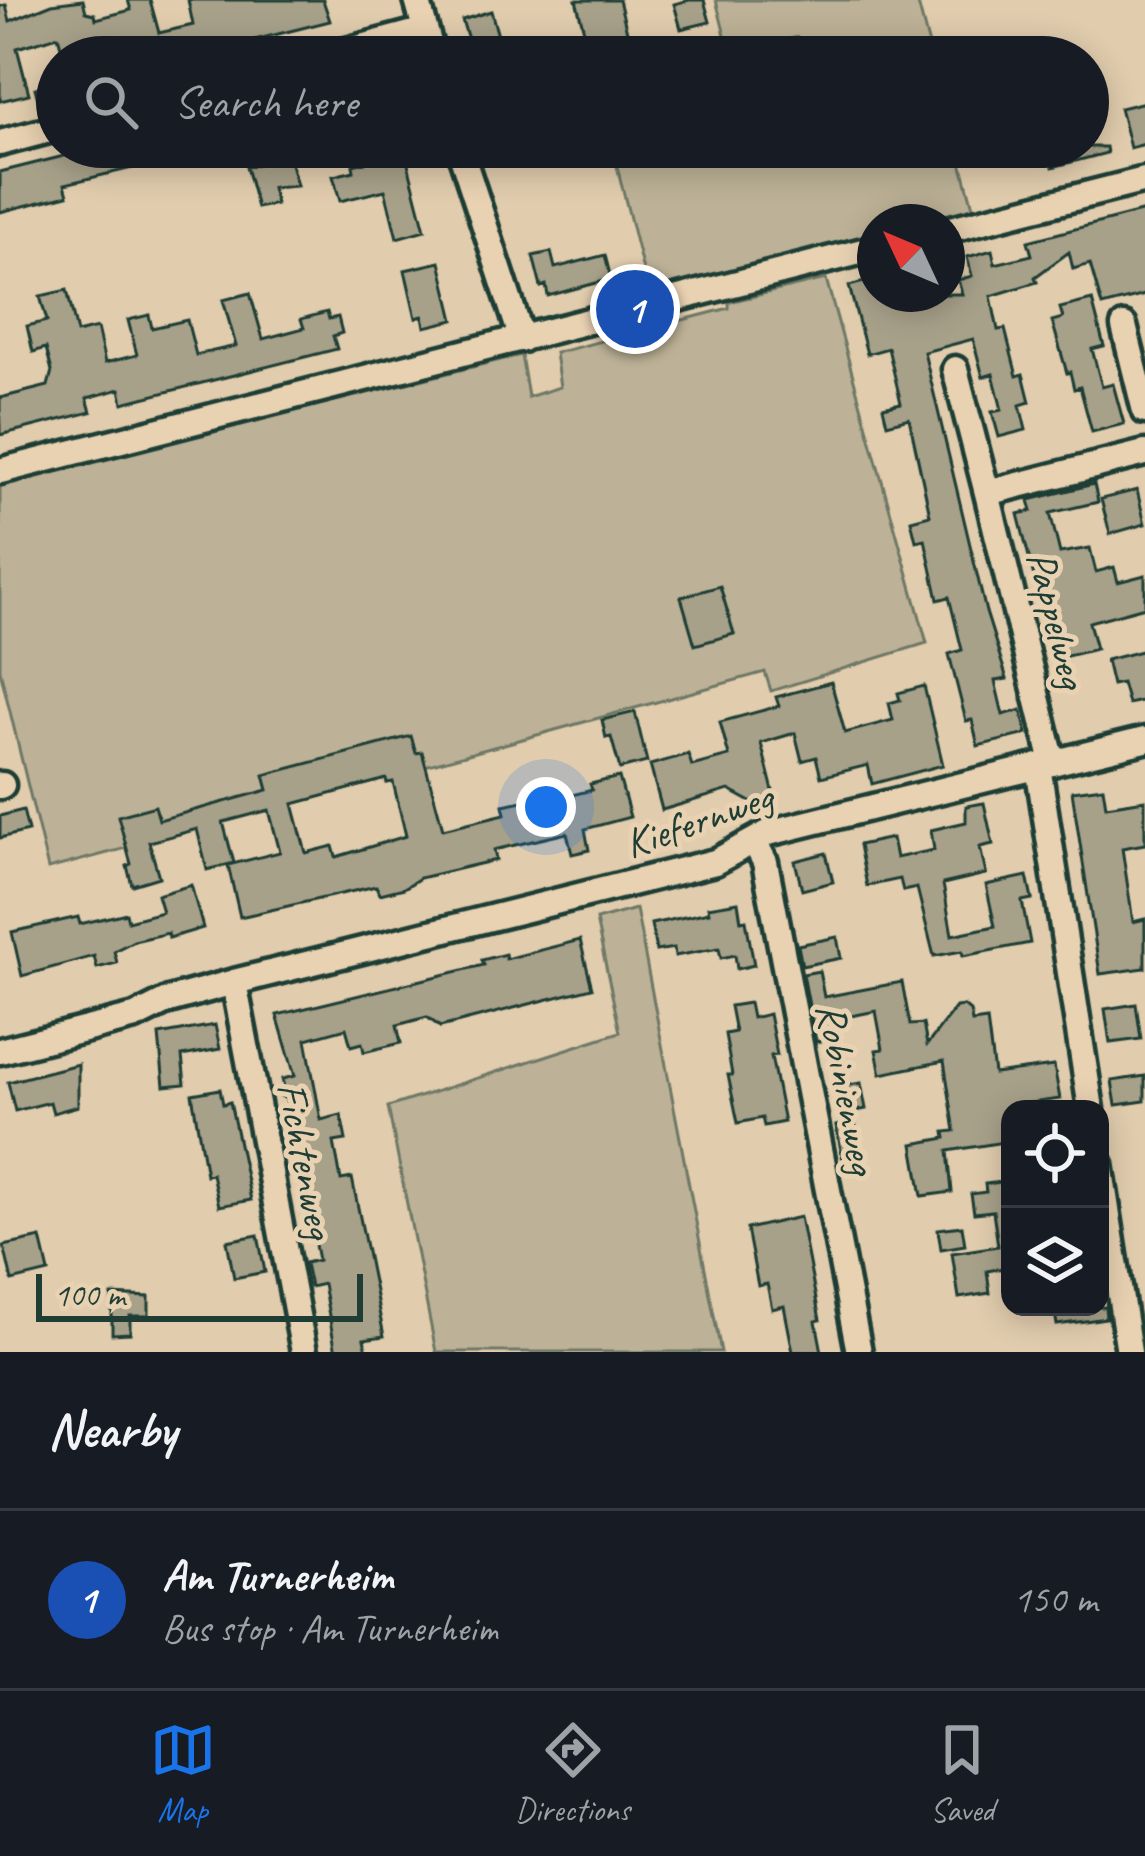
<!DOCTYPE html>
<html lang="en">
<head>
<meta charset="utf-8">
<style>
	body { margin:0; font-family:Caveat,sans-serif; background:#242831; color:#f1f3f6 }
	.controls { position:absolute; right:36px; bottom:36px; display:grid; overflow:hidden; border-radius:24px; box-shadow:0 6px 30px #0003 }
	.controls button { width:108px; height:108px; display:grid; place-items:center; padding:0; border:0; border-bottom:3px solid #363941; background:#171b24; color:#f1f3f6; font:60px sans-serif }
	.compass { position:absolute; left:857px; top:204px; width:108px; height:108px; border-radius:50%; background:#171b24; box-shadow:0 6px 30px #0003; rotate:314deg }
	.scale { position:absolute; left:36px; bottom:30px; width:327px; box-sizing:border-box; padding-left:12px; border:6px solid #1f3d34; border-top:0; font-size:33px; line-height:42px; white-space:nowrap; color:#1f3d34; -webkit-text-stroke:9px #e9d2b2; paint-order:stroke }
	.you { position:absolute; left:546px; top:807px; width:42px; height:42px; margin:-30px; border:9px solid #fff; border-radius:50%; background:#1a73e8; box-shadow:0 0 0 18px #1a73e833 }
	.badge { display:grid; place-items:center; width:78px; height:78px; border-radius:50%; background:#1a73e8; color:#fff; font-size:39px; font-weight:700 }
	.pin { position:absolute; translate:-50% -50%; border:6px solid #fff; box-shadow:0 3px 12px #0006 }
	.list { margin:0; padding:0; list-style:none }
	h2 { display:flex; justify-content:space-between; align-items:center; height:156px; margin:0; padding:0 48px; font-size:51px }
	h2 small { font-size:39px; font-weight:400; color:#9ea1a6 }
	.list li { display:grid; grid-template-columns:78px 1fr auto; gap:36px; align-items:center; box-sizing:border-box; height:180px; padding:0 48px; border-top:3px solid #363941 }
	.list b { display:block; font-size:45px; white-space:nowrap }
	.list p { margin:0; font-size:39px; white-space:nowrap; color:#9ea1a6 }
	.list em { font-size:39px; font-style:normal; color:#9ea1a6 }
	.icon { flex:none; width:66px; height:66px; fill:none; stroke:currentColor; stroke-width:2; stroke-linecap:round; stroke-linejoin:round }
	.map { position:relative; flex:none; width:1145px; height:1352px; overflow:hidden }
	.search { position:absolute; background:#171b24; box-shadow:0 6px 30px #0003; left:36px; right:36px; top:36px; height:132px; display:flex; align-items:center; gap:30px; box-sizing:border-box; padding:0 42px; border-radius:66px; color:#9ea1a6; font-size:45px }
	.sheet { height:336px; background:#171b24 }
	nav { display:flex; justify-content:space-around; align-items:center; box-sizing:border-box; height:168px; border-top:3px solid #363941; background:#171b24; font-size:33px; color:#9ea1a6 }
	nav a { display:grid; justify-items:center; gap:6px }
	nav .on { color:#1a73e8 }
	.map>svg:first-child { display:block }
</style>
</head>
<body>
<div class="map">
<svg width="1145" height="1352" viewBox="0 0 1145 1352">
	<rect width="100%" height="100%" fill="#e1ccad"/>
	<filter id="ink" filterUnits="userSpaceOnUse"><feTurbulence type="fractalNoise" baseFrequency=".00833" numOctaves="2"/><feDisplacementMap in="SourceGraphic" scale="24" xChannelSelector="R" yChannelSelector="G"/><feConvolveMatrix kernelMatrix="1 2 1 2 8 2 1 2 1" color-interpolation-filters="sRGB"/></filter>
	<g filter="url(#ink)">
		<!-- green -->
		<path fill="#bdb297" stroke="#6e7866" stroke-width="3" d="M716,0H917L932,57H803L797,37L730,55Z
			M659,147H957L974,211L933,222H875V237L649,295L615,158Z
			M826,279L927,643L771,691L765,672L403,772L404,779L387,783L386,779L48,869L0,670V484L521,355L528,397L560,387L555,353L729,308V302Z
			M636,909L721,1352H436L388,1107L620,1032L596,920Z"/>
		<!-- building -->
		<path fill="#a8a18a" stroke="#1f3d34" stroke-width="3" fill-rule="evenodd" d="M83,0L86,12L95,14L96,19L131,10L128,0H150L159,33L193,25L188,0H323L330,21L187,57H64L58,36L17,48L29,94L0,101V6L6,5L10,21L52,4Z
			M576,0H619L630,44L590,54Z
			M689,0H704L710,22L681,29L674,4Z
			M491,11L503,54L481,57L478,47L471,49L462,20Z
			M57,83V112L42,115L35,88Z
			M1145,102V144L1130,148L1120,108Z
			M100,147H190L191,154L65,184L68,195L0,212V172Z
			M1047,147H1106L1107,153L1053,167Z
			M405,152L425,230L397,238L385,190L340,201L333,176L354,171L353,165Z
			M289,156L297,186L272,188L276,204L257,208L246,167Z
			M1145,211V295L1102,306L1090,264L1073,269L1069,252L1035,277L1037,282L991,296L998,330L1005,329L1017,376L1023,374L1030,402L1020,405L1026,430L999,437L992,412L1002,410L993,374L983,377L973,339L924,352L986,612L1007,679L995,681L1003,715L1021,710L1027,734L978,746L972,720L966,721L949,654L962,650L949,597L938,600L925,539L916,541L911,520L930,515L909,418L887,424L883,407L901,403L888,348L867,354L849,286L875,279V294H962L958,280L972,276L967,257L992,250L995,264L1032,255L1028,241Z
			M551,252L555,268L605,255L611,279L548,296L546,285L541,287L533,256Z
			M440,262L454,320L425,327L423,316L416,318L405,270Z
			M67,290L77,333L97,328L105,363L137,355L128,320L149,315L152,328L187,320L196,355L236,346L223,300L250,293L263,339L304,328L301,319L327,312L329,319L338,317L342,333L333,336L337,349L123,403L120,389L87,398L91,412L0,435V398L48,386L52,371L46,348L33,352L27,326L47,321L40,296Z
			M1092,300L1104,346L1092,349L1102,387L1113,384L1124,424L1092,432L1080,387L1074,389L1070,372L1067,373L1052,321L1063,318L1060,308Z
			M1094,484L1098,502L1050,513L1060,553L1090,548L1096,572L1114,567L1118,582L1145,575V607L1089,622L1096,649L1055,659L1018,514L1032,511L1029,500Z
			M1137,490L1145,524L1110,534L1101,499Z
			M720,586L734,634L695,645L681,597Z
			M1145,650V700L1128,704L1122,683L1112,685L1106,660Z
			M831,682L845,733L893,720L889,703L900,700L898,693L924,686L943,765L872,784L868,765L821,777L816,757L802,761L795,733L761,743L774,795L753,803L729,790L662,810L650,765L688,754L692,766L729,756L720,722L779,706L776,697Z
			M635,712L647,762L620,769L611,737L606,738L602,720Z
			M411,736L416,753L422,752L443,829L505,814L503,805L543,797L552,800L592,790L590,784L619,777L630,817L585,829L589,850L572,854L567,833L494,850L496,860L420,878L404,888L380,894L376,886L240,917L228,865L280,852L269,810L223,822L234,863L207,870L197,829L149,842L159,877L132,885L127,866L131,864L118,816L155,806L159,820L268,790L264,775ZM386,779L387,783L393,782L406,836L336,857L333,846L306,853L293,804Z
			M1103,787L1106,806L1145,800V844L1122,848L1133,922L1145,919V968L1100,974L1072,791Z
			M984,803L993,844L980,847L986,874L943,884L952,935L995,926L986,885L1027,876L1032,899L1022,901L1030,943L963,956L962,951L934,956L917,888L903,891L900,879L867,886L859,845L892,838L896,858L934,850L931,830L966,822V806Z
			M23,810L28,831L0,838V816Z
			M826,853L833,882L802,890L795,861Z
			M191,885L203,928L169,938L168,933L134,941L114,951L117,963L97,968L94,956L22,976L12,932L78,917L80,924L126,913L128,921L162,912L157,895Z
			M738,902L741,921L746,920L754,965L737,969L735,955L721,958L719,948L675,956L674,948L656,951L651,924L709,912L708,907Z
			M837,937L841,958L802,966L798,945Z
			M580,940L592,988L440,1027L427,1017L397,1025L401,1043L364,1052L362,1043L351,1046L346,1028L306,1039L321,1120L341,1115L346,1140L334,1142L341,1180L352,1178L384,1336L364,1339L367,1352H336L323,1284L310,1287L305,1263L318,1260L286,1099L281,1096L285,1091L282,1079L295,1076L277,1015L484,965L482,960L505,954L506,959Z
			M819,971L824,997L902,982L910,1025L923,1024L927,1045L956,1007L964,1006L970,1011L972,1022L987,1020L994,1074L1054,1066L1060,1099L1030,1103L1031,1109H1010V1141L948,1151L952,1192L922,1196L913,1144L946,1138L945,1132L955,1131L944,1061L881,1074L876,1050L883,1049L876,1011L831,1020L834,1038L816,1042L803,974Z
			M749,1003L752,1018L769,1014L777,1055L771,1056L784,1122L764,1126L762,1118L738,1123L728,1075H732L725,1034L735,1032L730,1006Z
			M1136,1004L1141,1039L1110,1043L1105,1009Z
			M215,1025L220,1049L182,1056L185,1084L164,1086L159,1035Z
			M78,1064V1106L53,1113L50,1102L15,1111L8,1082Z
			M1145,1076V1101L1116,1105L1112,1081Z
			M861,1083L866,1109L841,1114L837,1087Z
			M220,1089L223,1104L230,1102L251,1200L219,1206L212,1174L206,1175L192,1094Z
			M855,1122L862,1157L843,1160L836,1126Z
			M1010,1181V1267L987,1271L990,1293L959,1298L952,1253L998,1246L993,1211L974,1213L971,1194L986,1192L985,1184Z
			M800,1217L820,1320L816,1321L822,1352H793L784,1306L772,1309L767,1284L758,1286L747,1229Z
			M962,1226L965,1245L941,1249L938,1229Z
			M258,1235L265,1272L234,1278L227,1241Z
			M41,1238L49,1272L12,1281L4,1246Z
			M112,1295L149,1297V1316H130V1333L112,1334Z
			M1054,1307H1105L1106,1318L1057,1325Z"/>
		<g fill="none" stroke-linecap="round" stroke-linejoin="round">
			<!-- minor casing -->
			<g stroke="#1f3d34" stroke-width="33">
				<path id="minor" d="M417,0L433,57
					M324,57L425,30
					M0,143L57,128
					M459,147L522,339
					M947,230L1145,180
					M1124,326L1145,411
					M955,369L987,493
					M0,471L875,248
					M1053,763L987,493L1145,453
					M1038,766L1091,1109
					M0,786L2,785
					M754,841L765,862L859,1352
					M234,982L304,1352
					M0,1051L135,1017L169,1000L234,982L715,862L768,833L1145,740
					M1100,1164L1129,1352"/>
			</g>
			<!-- minor -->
			<use href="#minor" stroke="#e9d2b2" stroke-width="24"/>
		</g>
	</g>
	<g text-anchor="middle" stroke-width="10" stroke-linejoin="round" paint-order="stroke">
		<!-- street labels -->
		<g font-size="42" fill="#1f3d34" stroke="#e9d2b2">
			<text transform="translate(1058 619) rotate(76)" y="15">Pappelweg</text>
			<text transform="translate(698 819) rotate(-19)" y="15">Kiefernweg</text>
			<text transform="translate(848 1088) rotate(79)" y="15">Robinienweg</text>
			<text transform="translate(307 1160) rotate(79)" y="15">Fichtenweg</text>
		</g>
	</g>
</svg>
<div class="controls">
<button><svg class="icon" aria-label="locate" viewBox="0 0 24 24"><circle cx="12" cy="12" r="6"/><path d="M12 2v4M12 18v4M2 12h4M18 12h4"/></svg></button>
<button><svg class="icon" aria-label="layers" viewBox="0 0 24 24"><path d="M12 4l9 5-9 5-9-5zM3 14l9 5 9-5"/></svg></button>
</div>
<svg class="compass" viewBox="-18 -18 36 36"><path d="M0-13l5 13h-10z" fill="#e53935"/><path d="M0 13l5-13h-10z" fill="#9ea1a6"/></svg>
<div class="scale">100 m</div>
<div class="you"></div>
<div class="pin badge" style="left:635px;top:309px;background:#1a4fb4">1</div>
<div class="search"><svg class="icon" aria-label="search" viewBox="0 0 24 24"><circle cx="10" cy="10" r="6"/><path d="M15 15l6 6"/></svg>Search here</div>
</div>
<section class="sheet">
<h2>Nearby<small></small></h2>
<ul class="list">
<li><span class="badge" style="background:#1a4fb4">1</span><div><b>Am Turnerheim</b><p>Bus stop · Am Turnerheim</p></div><em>150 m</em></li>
</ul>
</section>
<nav>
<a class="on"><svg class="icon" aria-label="map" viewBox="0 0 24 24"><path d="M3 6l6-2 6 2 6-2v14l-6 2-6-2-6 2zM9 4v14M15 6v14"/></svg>Map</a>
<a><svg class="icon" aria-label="directions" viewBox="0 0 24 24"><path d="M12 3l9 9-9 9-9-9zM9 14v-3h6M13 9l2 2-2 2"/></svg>Directions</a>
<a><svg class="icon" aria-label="saved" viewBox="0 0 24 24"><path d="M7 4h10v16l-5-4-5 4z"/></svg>Saved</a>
</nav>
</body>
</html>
